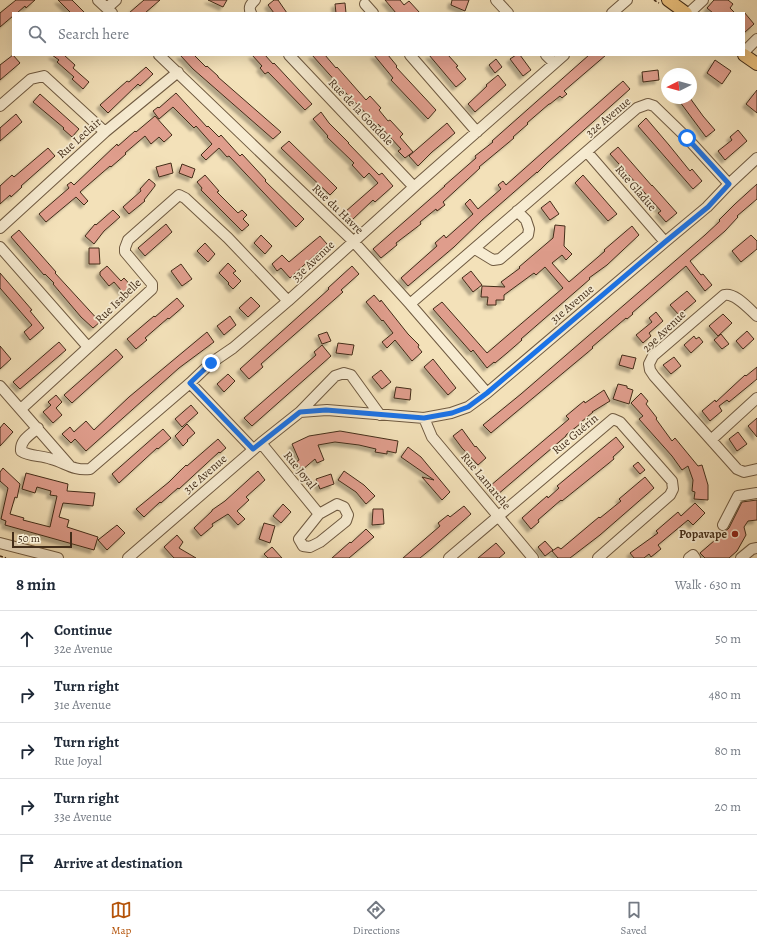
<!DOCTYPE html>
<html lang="en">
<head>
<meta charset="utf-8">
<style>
	body { margin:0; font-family:Alegreya,serif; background:#f6f6f7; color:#1f2937 }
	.compass { position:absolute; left:661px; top:68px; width:36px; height:36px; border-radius:50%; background:#fff; box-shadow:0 4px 16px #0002; rotate:264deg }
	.scale { position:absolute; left:12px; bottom:10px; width:60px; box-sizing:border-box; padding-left:4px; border:2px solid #432d19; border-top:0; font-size:11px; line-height:14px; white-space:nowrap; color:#432d19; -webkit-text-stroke:3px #f7ecd2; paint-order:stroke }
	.stop { position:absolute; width:12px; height:12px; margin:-9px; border:3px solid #1a73e8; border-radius:50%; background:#fff }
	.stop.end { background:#1a73e8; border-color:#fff; box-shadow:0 1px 4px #0008 }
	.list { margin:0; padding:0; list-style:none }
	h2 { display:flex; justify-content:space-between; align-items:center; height:52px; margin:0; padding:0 16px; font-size:17px }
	h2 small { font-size:13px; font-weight:400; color:#747a83 }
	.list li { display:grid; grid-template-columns:26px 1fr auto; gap:12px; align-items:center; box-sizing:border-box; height:56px; padding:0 16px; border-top:1px solid #e0e1e3 }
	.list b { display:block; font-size:15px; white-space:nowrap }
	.list p { margin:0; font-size:13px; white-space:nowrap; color:#747a83 }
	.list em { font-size:13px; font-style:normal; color:#747a83 }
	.icon { flex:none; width:22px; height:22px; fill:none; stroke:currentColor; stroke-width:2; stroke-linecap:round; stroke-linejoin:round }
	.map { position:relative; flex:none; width:757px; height:558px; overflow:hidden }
	.search { position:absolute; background:#fff; box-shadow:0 4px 16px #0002; left:12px; right:12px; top:12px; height:44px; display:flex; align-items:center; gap:10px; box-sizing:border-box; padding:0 14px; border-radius:0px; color:#747a83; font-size:15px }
	.sheet { height:332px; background:#fff }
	nav { display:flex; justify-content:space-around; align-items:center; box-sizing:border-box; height:56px; border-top:1px solid #e0e1e3; background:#fff; font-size:11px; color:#747a83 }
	nav a { display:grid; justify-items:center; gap:2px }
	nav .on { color:#b45309 }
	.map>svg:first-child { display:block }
</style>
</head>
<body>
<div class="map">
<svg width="757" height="558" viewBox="0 0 757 558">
	<defs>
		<filter id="shadow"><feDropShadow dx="-3.5" dy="3.5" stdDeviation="1" flood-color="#0004"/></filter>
	</defs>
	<rect width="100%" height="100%" fill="#f3e1b9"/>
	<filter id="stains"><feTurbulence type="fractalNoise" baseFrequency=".005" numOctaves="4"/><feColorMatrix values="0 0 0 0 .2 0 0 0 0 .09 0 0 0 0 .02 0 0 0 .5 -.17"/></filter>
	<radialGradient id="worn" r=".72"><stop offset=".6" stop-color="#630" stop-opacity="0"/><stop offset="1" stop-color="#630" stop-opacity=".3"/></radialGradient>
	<!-- building -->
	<path fill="#df9d8c" stroke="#432d19" filter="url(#shadow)" d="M16,0H35L26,8L25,6L17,13H13V16L0,27V13Z
		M58,0H72L85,13H71Z
		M144,0H160L145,13H129Z
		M208,0H227L223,7Z
		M274,0H278L287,13H274L268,5Z
		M385,0H400L404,5L409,1L420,13H396Z
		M452,0H469L465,11L451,5Z
		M714,0H728L733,4L730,8L735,13H713L707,8Z
		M345,3L346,13H336L335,4Z
		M744,12L754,24L744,33Z
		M13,55L20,63L0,80V65Z
		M52,55H64L75,65L73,68L89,82L83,89L72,79L74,77L57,62L59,60Z
		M180,55H194L206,67L207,66L218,76V77L281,132L273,139L193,69Z
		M252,55H265L273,64L274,63L312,104L305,110L268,72L265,74L260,68L262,66Z
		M312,55H325L336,68L337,67L366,100L370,96L381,108L379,110L388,121L390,120L403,134L400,137L413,152L405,158L398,151L401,149L378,124L377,125L355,102V103Z
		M374,55H388L397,66L396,67L436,110L428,119L391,80L393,78Z
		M429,55H448L458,66L456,67L466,79L456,87Z
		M516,55H520L531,70L523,76L510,59Z
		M589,55H606L564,91L567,94L562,98L560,96L550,104H549L527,123L528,124L513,137L514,138L479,167L480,168L443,202L445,205L437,211L436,209L420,222L421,224L396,243L397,245L381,258L373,249L445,186H444L476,158L475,156L493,142L492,141Z
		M496,59L502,67L495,73L489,65Z
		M715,60L731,71L722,84L707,73Z
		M146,67L153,74L140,86L138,84L108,113L100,105L127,81L129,82Z
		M658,70L659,80L643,82L642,72Z
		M498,75L506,85L475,112L468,104L487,86L486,85Z
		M623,81L630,89L548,162L537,173V172L482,220L454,247L408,286L401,278L437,246L435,243L444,235L446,238L473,214L465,204L470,199L478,209L501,189L498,185L503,181L506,185Z
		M757,90V113L746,104Z
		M176,93L207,127L208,126L219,137L221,135L240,156L242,154L266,180L265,181L304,219L296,227L229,156L227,157L219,148L206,160L201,155L212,144L196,126L194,128L173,107L159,119L153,111L158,107L159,108Z
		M40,94L79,129L72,137L63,129L64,128L33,102Z
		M677,98H690L703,116L715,130L706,137Z
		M321,112L329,123L349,143H348L379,175L382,173L393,186L375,202L373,200L352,220L345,212L378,183L369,173L364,178L352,165L354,163L327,137L328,136L313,119Z
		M16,114L22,122L0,141V128Z
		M155,116L172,135L164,142L159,137L151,144L145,136L125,153L126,154L111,167L110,166L80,192L88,201L84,205L76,197L46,222L39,214L69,188L67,185L71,182L74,185L117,144L118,146L135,131L136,132Z
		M646,118L669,145L690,171L692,169L702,181L693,189L638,126Z
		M447,123L455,133L432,152L418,166L409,156Z
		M738,130L747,141L725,160L718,151L732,140L730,137Z
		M289,141L337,188L330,195L281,148Z
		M618,147L652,186V185L677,213L666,222L658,213L661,211L610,154Z
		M48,148L55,156L21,186L22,187L11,197L10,195L0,204V186L12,175L14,177Z
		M171,163L173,173L159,177L156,167Z
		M182,164L195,169L192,178L179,173Z
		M205,175L219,191L217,192L238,213L242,210L247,215L243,219L249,225L242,231L201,190L202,188L197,182Z
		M583,175L617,214L608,221L575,183Z
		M149,179L155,184V186L144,200L145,201L129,214L123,207L141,191L140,189Z
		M757,184V199L737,216L738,217L725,231L690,261L701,275L703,274L712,285L705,291L686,266L632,313L633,314L627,319L626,318L592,347L593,348L491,433L483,425L521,394L705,235L720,221L719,220L735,204Z
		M550,201L559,214L550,220L541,208Z
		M113,210L120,217L104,231L94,244L85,236L95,224L96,225Z
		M166,224L172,232L145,256L138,248Z
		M555,225L565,226L564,246L572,254L566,260L562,255L552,263L569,282L605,251L604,250L632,226L639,235L607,265L589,278L590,279L521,339L522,340L507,353L495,363L494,362L487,368L473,350L471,352L433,309L442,302L487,353L563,288L545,267L536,275L534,273L504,295V300H496V305H487L488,297H481L482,286L505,287L501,282L520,268L519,267L553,238Z
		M19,230L56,272L55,273L100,322L93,328L81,317L53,284L54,283L45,274L44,275L11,237Z
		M261,235L272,246L265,254L254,243Z
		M751,235L757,241V249L741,262L732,251Z
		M320,236L327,244L290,278L281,268L277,271L272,264L282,255L289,262Z
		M205,243L215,254L208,262L197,251Z
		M89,248H99L100,264H89Z
		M228,263L236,271L233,273L241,281L233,289L228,284L229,283L219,273Z
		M181,264L192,279L182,286L171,271Z
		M107,266L121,281L124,278L135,290L127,297L114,282L109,286L100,275V272Z
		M352,266L359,274L341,290L343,292L261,364L263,367L249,379L240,369L329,289L328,288Z
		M471,271L482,285L473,292L462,278Z
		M0,273L32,310L30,311L44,328L30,340L24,332L32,325L0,288Z
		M687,291L696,301L679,315L670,305Z
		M374,295L380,302L381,300L408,334L419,345L418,347L422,352L412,361L395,340L387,348L382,342L393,333L383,320L382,321L366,302Z
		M251,297L260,306L248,317L239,308Z
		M177,298L184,306L169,319L168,318L145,338L147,340L136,349L127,339L154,316L155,317Z
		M656,312L663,321L649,333L651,336L643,343L636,335L652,322L649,318Z
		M723,314L732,323L718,336L709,326Z
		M230,316L236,325L224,335L217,326Z
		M747,331L754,339L743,349L736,341Z
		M207,332L214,342L179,368L86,451L75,439L71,443L62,434L70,427L74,432L86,421L94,430L129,397Z
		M327,332L331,341L322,344L318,335Z
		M721,334L729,344L722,349L714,340Z
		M694,336L696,339L699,337L703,342L691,353L684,345Z
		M59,342L66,350L20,389L13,382Z
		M338,343L354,345L352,355L336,353Z
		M322,345L331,356L252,426L244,418L316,355L314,352Z
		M0,346L11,359L0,369Z
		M116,349L123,357L72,403L64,395Z
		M622,355L636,358L633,369L619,365Z
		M674,357L681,366L671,374L663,365Z
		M433,359L456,388L448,395L424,367Z
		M757,367V379L729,402L727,400L719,406L722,411L710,421L702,411L715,400L716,402L745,375L746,376Z
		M381,370L391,382L382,389L372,377Z
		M228,374L235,381L224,392L217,384Z
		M618,384L627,386V388L633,390L629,404L613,399Z
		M396,387L411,389L410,400L394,398Z
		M604,390L610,401L592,412H593L580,423V424L566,435V436L497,495L490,486L569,419L566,416L584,401L585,403Z
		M641,393L648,401L646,404L657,418L656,419L672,441L675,438L698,466L702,465L708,485V500L694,499L695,492L692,491L693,480L688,466L682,470L672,456L639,419L643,416L631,403Z
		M56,395L62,402L56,408L62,415L53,423L43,412L51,405L48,402Z
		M191,405L198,413L182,427L175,419Z
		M757,418V437L748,426Z
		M4,423L13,432L0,446V428Z
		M187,424L195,433L187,440L188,441L183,446L175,436Z
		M163,429L171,438L158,449L157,448L119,483L112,474Z
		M462,429L475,447L476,446L486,458L478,465L462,448L453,436Z
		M340,431L398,441L396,453L387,451V454L375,452L376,449L359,445L335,442L318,445L324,460L317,463L315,459L302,470L296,462L299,460L292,444L309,436Z
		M738,432L747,444L737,451L729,439Z
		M616,437L624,447L613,457L614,459L562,501L561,500L538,520L539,522L531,529L522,518L547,496L548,498L559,488L557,486Z
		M218,439L226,448L220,453L219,452L179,489L178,488L161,503L160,502L144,517L136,509L169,482L186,465L187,466Z
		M408,447L421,457L450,492L442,500L422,477L434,480L401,457Z
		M638,462L645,470L640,474L633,466Z
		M3,468L20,484L17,498L15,497L10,514L24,518L23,520L50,527L57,496L50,495L51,491L37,487L35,493L22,489L26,473L68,484L67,491L95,493L93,506L63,503L59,517L69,520L67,527L98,537L94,550L5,525L6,521L1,519L8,488L0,481V472Z
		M258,471L265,480L246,497L249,500L237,511L245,519L238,525L228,514L212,524L213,526L201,536L194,528L212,511V510L225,501Z
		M344,471L364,485L375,496L366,504L356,492L338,480Z
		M331,474L334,484L320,489L316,479Z
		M645,477L654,488L600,535L570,558H558L552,551L558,547L561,549L599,517L600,518L621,501L619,499Z
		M757,500V520L748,521L744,527L746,535L737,551L729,558H705L700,553L729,528L742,502Z
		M695,503L705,513L693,525L688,520L658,545L661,549L651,557L649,554L644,558H634L630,553L658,533L656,531L678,512L681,516Z
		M283,504L291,512L281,523L273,516Z
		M464,506L471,514L431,549L420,558H403L440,526L438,523L448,515L450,517Z
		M373,509H383L384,524L372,525Z
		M264,523L275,526L270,543L259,539Z
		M117,525L125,533L107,550L98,540Z
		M366,529L374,537L362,547L349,558H332L350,542L351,543Z
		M177,535L183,542L179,548L196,558H174L164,547Z
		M545,541L553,550L545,556L538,547Z
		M496,543L505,553L499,558H478Z
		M272,547L282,558H268L264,554Z"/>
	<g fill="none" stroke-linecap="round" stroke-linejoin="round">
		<!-- minor casing -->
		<g stroke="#6f5a41" stroke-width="12">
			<path id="minor" d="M98,0L112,13
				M496,0L508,13
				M365,4L373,13
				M107,8L116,0
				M251,13C248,7 251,4 255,0
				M612,13L627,0
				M689,13L703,0
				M744,52L757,39
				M159,55L353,241L410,304L487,393
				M289,55L414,187
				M410,55L477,132
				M546,55L554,63
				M0,106L31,79L44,76L105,132
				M587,152L665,242
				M0,228L105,132L178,72
				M0,247L88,347
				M475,249L493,260L500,259L528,235L529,229L526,220L517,211
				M410,304L637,108L648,104L654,106L687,138L729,184
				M757,316C749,309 735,292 724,295L653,356L649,364L650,370L654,376L737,469L744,472L757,469
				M190,383L253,449
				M0,386L70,466
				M21,409L152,289V284L125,252V248L128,240L179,195L185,198L228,238L288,301
				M300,412L335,376L344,373L351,375L380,415
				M424,418L432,437L533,558
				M38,428C30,435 20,440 21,451C30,457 41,455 51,459C66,463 73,471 90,469L190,383L211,363L233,348L288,301L414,187L564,55
				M711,440L757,398
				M261,443L319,514
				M337,504L344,507L348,515L346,521L320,542L310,547L303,546L299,539L319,514Z
				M723,525L738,496L757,493
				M0,543L58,558
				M128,558L261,443L300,412L327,410L424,418L451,413L468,407L487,393L665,242L707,207L729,184L757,158
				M449,558L613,419L620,422L672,481L673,489L670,495L598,558
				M689,558L693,555L695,558
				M741,558L752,549L757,548"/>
		</g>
		<!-- major casing -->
		<g stroke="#432d19" stroke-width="14">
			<path id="major" d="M668,0L686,13
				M744,55L757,64"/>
		</g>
		<!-- path -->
		<path stroke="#432d19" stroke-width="1.5" stroke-dasharray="3 2" stroke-linecap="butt" d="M654,0L659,3
			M0,556L6,558"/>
		<!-- minor -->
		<use href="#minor" stroke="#f7ecd2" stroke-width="10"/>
		<!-- major -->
		<use href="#major" stroke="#eac07c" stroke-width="12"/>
	</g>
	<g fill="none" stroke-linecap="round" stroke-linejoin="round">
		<!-- route -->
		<path stroke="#1a73e8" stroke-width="5" d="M211,363L190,383L253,449L300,412L326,410L424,418L452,413L468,407L487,393L665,242L708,207L729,184L687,138"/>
	</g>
	<!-- markers -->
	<circle fill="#8f2418" stroke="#f7ecd2" stroke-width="1.5" cx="735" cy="534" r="4"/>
	<g text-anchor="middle" stroke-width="3.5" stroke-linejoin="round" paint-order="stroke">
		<!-- street labels -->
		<g font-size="12" fill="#432d19" stroke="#f7ecd2">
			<text transform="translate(361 112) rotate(46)" y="4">Rue de la Gondole</text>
			<text transform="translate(608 117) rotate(-40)" y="4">32e Avenue</text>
			<text transform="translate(79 138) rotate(-42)" y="4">Rue Leclair</text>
			<text transform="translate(636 188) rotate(49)" y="4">Rue Gladue</text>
			<text transform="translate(338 209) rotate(44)" y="4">Rue du Havre</text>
			<text transform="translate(313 261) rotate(-43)" y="4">33e Avenue</text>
			<text transform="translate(118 301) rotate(-44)" y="4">Rue Isabelle</text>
			<text transform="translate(572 304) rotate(-40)" y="4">31e Avenue</text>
			<text transform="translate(664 331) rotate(-44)" y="4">29e Avenue</text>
			<text transform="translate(575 434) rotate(-40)" y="4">Rue Guérin</text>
			<text transform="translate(300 470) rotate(51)" y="4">Rue Joyal</text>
			<text transform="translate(205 474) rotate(-41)" y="4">31e Avenue</text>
			<text transform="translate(486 481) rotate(50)" y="4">Rue Lamarche</text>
		</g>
		<!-- poi labels -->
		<g font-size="12" font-weight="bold" fill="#432d19" stroke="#f7ecd2" text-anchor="end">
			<text x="727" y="538">Popavape</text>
		</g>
	</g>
	<rect width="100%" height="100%" filter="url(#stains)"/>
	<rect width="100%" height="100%" fill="url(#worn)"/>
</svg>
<svg class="compass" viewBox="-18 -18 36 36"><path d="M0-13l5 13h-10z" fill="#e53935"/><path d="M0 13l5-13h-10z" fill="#747a83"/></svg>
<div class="scale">50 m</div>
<div class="stop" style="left:687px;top:138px"></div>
<div class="stop end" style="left:211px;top:363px"></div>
<div class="search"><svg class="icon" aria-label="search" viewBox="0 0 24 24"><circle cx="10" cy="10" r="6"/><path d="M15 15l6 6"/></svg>Search here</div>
</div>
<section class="sheet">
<h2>8 min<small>Walk · 630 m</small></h2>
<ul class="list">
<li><svg class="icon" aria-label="ahead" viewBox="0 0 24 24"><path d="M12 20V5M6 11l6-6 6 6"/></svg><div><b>Continue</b><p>32e Avenue</p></div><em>50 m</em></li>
<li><svg class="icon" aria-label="right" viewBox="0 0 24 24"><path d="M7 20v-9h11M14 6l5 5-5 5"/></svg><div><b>Turn right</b><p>31e Avenue</p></div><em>480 m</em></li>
<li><svg class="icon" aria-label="right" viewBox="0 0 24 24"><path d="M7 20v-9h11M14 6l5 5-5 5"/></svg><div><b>Turn right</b><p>Rue Joyal</p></div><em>80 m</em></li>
<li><svg class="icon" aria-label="right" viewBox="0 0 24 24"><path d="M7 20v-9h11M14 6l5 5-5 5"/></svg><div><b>Turn right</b><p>33e Avenue</p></div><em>20 m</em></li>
<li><svg class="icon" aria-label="arrive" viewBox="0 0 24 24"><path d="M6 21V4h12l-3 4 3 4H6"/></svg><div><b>Arrive at destination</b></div></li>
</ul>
</section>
<nav>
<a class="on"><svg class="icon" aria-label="map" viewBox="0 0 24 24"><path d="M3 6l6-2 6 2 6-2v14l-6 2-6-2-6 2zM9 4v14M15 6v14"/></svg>Map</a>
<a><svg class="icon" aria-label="directions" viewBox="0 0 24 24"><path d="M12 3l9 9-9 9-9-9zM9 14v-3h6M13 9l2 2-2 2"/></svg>Directions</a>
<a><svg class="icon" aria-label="saved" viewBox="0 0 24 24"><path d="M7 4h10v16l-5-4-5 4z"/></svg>Saved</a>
</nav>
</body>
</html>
